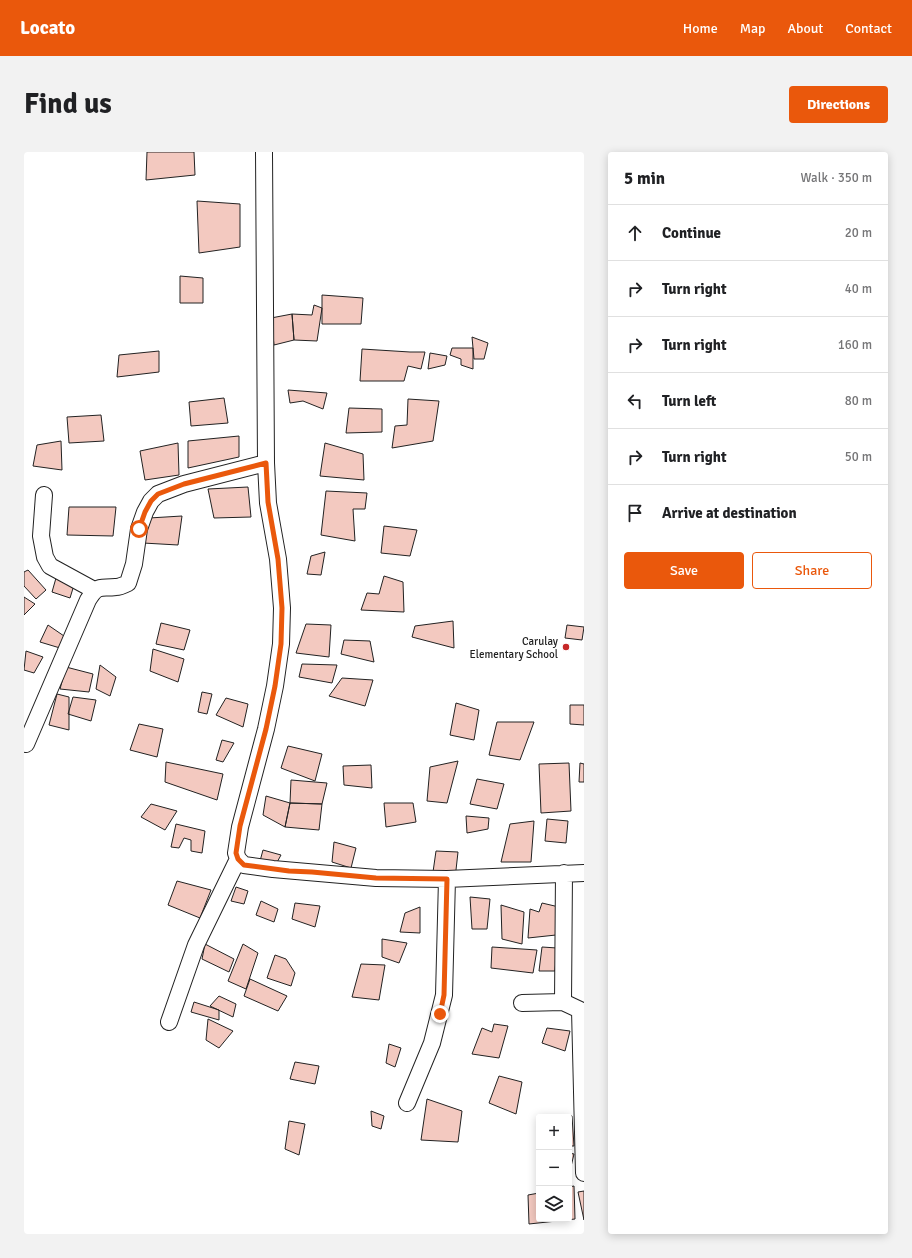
<!DOCTYPE html>
<html lang="en">
<head>
<meta charset="utf-8">
<style>
	body { margin:0; font-family:Signika,sans-serif; background:#f2f2f2; color:#202124 }
	.controls { position:absolute; right:12px; bottom:12px; display:grid; overflow:hidden; border-radius:4px; box-shadow:0 2px 10px #0003 }
	.controls button { width:36px; height:36px; display:grid; place-items:center; padding:0; border:0; border-bottom:1px solid #e0e0e0; background:#fff; color:#202124; font:20px sans-serif }
	.stop { position:absolute; width:12px; height:12px; margin:-9px; border:3px solid #ea580c; border-radius:50%; background:#fff }
	.stop.end { background:#ea580c; border-color:#fff; box-shadow:0 1px 4px #0008 }
	.list { margin:0; padding:0; list-style:none }
	h2 { display:flex; justify-content:space-between; align-items:center; height:52px; margin:0; padding:0 16px; font-size:17px }
	h2 small { font-size:13px; font-weight:400; color:#757577 }
	.list li { display:grid; grid-template-columns:26px 1fr auto; gap:12px; align-items:center; box-sizing:border-box; height:56px; padding:0 16px; border-top:1px solid #e0e0e0 }
	.list b { display:block; font-size:15px; white-space:nowrap }
	.list em { font-size:13px; font-style:normal; color:#757577 }
	.actions { display:flex; gap:8px; padding:12px 16px }
	.actions a { flex:1; padding:9px 0; border:1px solid #ea580c; border-radius:4px; text-align:center; font-size:14px; color:#ea580c }
	.actions .main { background:#ea580c; color:#fff }
	.icon { flex:none; width:22px; height:22px; fill:none; stroke:currentColor; stroke-width:2; stroke-linecap:round; stroke-linejoin:round }
	.map { position:relative; flex:none; width:560px; height:1082px; overflow:hidden; border-radius:4px }
	header { display:flex; align-items:center; gap:24px; box-sizing:border-box; height:56px; padding:0 20px; background:#ea580c; color:#fff }
	header strong { font-size:19px }
	nav { display:flex; gap:22px; margin-inline-start:auto; font-size:14px }
	.intro { display:flex; align-items:center; justify-content:space-between; box-sizing:border-box; height:96px; padding:0 24px }
	h1 { margin:0; font-size:28px }
	.button { padding:10px 18px; border-radius:4px; background:#ea580c; color:#fff; font-size:14px; font-weight:700 }
	main { display:flex; gap:24px; padding:0 24px }
	aside { flex:1; background:#fff; border-radius:4px; box-shadow:0 2px 10px #0003 }
	.map>svg:first-child { display:block }
</style>
</head>
<body>
<header>
<strong>Locato</strong>
<nav><a>Home</a><a>Map</a><a>About</a><a>Contact</a></nav>
</header>
<div class="intro"><h1>Find us</h1><a class="button">Directions</a></div>
<main>
<div class="map">
<svg width="560" height="1082" viewBox="0 0 560 1082">
	<rect width="100%" height="100%" fill="#fff"/>
	<!-- building -->
	<path fill="#f3c9c0" stroke="#222" d="M123,0H170L171,23L122,28Z
		M173,49L216,52V95L175,101Z
		M156,124L179,126V151H156Z
		M298,143L339,146L337,172H298Z
		M290,153L298,156L293,189L270,188L268,162L288,163Z
		M268,162L270,188L250,193L247,166Z
		M448,185L464,191L460,207H450Z
		M428,196H449V217L437,213V207L426,203Z
		M338,197L386,200H401L397,217L384,214L380,229H336Z
		M135,199V220L93,225L95,203Z
		M406,201L423,204L421,213L404,217Z
		M264,238L303,241L299,257L279,249L266,251Z
		M200,246L204,271L167,274L165,250Z
		M384,247L415,249L409,289L368,296L371,274L383,273Z
		M325,256L358,257V280L322,281Z
		M77,263L80,289L45,291L43,265Z
		M215,284V305L164,316V289Z
		M37,289L38,318L9,314L13,293Z
		M154,291L155,323L121,328L116,299Z
		M301,291L339,302L340,328L296,324Z
		M224,335L227,365L190,366L184,337Z
		M302,339L343,341L341,357H329L331,389L297,383Z
		M45,355H92L89,384L43,383Z
		M158,364L154,393L119,391L125,366Z
		M360,374L393,378L386,404L357,401Z
		M301,400L297,423L283,422L287,404Z
		M4,418L22,438L12,447L0,434V420Z
		M360,424L379,430L380,460L337,458L343,441L355,442Z
		M32,426L50,433L46,446L28,440Z
		M0,445L11,452L0,463Z
		M429,469L430,496L388,485L391,474Z
		M137,471L166,478L160,498L132,492Z
		M282,472L307,473L305,505L272,501Z
		M24,473L40,484L36,496L16,490Z
		M543,473L560,475L558,488L541,486Z
		M320,488L346,489L350,510L317,502Z
		M129,497L160,507L154,530L126,519Z
		M2,499L19,505L10,521L0,518Z
		M278,512L313,513L308,531L275,525Z
		M76,513L92,525L86,544L72,537Z
		M42,515L69,522L65,540L36,537Z
		M318,526L349,528L341,554L305,544Z
		M178,540L188,542L183,562L174,560Z
		M33,542L45,545V578L25,573Z
		M49,545L72,548L67,569L44,562Z
		M202,546L224,552L219,575L192,563Z
		M432,551L455,558L450,588L426,583Z
		M546,553H560V573L546,572Z
		M473,570H510L496,608L465,603Z
		M115,572L139,577L133,605L106,598Z
		M198,588L210,591L199,610L192,608Z
		M264,594L298,602L291,629L257,616Z
		M434,609L423,651L403,649L406,615Z
		M142,610L199,622L193,648L141,630Z
		M545,611L547,659L517,661L515,612Z
		M556,611L560,612V630H555Z
		M347,613L348,636L320,633L319,614Z
		M453,627L480,632L473,657L446,652Z
		M267,628L303,631L298,652L266,651Z
		M242,644L266,651L261,675L239,663Z
		M266,651L298,652L295,678L261,675Z
		M360,651H389L392,670L362,675Z
		M127,652L153,659L141,678L117,665Z
		M442,664L465,666L464,677L443,681Z
		M523,667L544,669L542,691L521,689Z
		M510,669L507,710H477L486,672Z
		M152,672L181,679L178,701L167,699V688L160,686L155,696L147,695Z
		M310,690L332,696L327,716L308,710Z
		M239,698L257,703L251,714L236,709Z
		M412,699L434,700L431,727L409,720Z
		M153,729L187,738L176,766L144,753Z
		M212,735L224,739L220,752L207,749Z
		M446,745L466,747L463,777H448Z
		M237,749L254,757L250,770L232,763Z
		M271,751L296,754L291,775L268,767Z
		M518,751L535,755L532,783L504,786L506,757L515,760Z
		M477,753L500,760L498,792L478,787Z
		M396,755V781L376,780L381,761Z
		M358,787L383,791L375,811L358,805Z
		M181,792L210,807L205,820L178,807Z
		M219,792L234,801L222,837L204,829Z
		M468,795L513,798L509,821L467,816Z
		M518,795L533,796L531,819H515Z
		M251,803L262,807L271,821L267,834L243,826Z
		M337,812L361,813L355,848L328,845Z
		M226,827L263,844L254,859L220,844Z
		M195,844L212,852L209,865L186,854Z
		M170,850L195,858V868L167,860Z
		M184,867L209,879L195,896L182,888Z
		M470,872L484,874L475,906L448,902L458,876L468,880Z
		M523,876L546,879L541,899L518,891Z
		M365,892L377,896L371,915L362,911Z
		M271,910L295,914L291,932L266,927Z
		M475,924L498,930L492,962L465,951Z
		M403,947L438,959L434,990L397,988Z
		M347,959L360,964L357,977L348,974Z
		M528,963L548,964L550,994H545V965H528Z
		M265,969L281,972L275,1003L261,997Z
		M545,1001L550,1002L545,1023Z
		M550,1034L551,1067L505,1072L504,1043L515,1041V1067H545V1035Z
		M560,1039V1068L554,1040Z"/>
	<g fill="none" stroke-linecap="round" stroke-linejoin="round">
		<!-- street casing -->
		<g stroke="#222" stroke-width="18">
			<path id="street" d="M240,0L242,311L244,351L254,407L258,456L257,492L251,534L242,577L216,675L212,701L214,707L220,713L249,717L352,726L423,727L560,721
				M20,343L17,384L21,405L26,414L70,438
				M2,592L64,448C74,432 75,437 92,435C96,435 100,433 104,431L110,412L115,377L121,360L127,349L134,342L160,332L242,311
				M539,850L540,721
				M498,851L539,850L556,858L560,1021
				M145,870L172,793L214,707
				M383,951L408,891L420,843L423,727"/>
		</g>
		<!-- street -->
		<use href="#street" stroke="#fff" stroke-width="16"/>
	</g>
	<g fill="none" stroke-linecap="round" stroke-linejoin="round">
		<!-- route -->
		<path stroke="#ea580c" stroke-width="5" d="M115,377L121,360L127,349L134,342L160,332L242,311L244,350L254,407L258,456L257,492L251,534L242,577L216,674L212,701L214,707L220,713L265,719L288,720L352,726L423,727L420,843L416,862"/>
	</g>
	<!-- markers -->
	<circle fill="#c62828" stroke="#fff" stroke-width="1.5" cx="542" cy="495" r="4"/>
	<g text-anchor="middle" stroke-width="3" stroke-linejoin="round" paint-order="stroke">
		<!-- poi labels -->
		<g font-size="11" fill="#222" stroke="#fff" text-anchor="end">
			<text x="534" y="493">Carulay<tspan x="534" dy="13">Elementary School</tspan></text>
		</g>
	</g>
</svg>
<div class="controls">
<button>+</button>
<button>−</button>
<button><svg class="icon" aria-label="layers" viewBox="0 0 24 24"><path d="M12 4l9 5-9 5-9-5zM3 14l9 5 9-5"/></svg></button>
</div>
<div class="stop" style="left:115px;top:377px"></div>
<div class="stop end" style="left:416px;top:862px"></div>
</div>
<aside>
<h2>5 min<small>Walk · 350 m</small></h2>
<ul class="list">
<li><svg class="icon" aria-label="ahead" viewBox="0 0 24 24"><path d="M12 20V5M6 11l6-6 6 6"/></svg><div><b>Continue</b></div><em>20 m</em></li>
<li><svg class="icon" aria-label="right" viewBox="0 0 24 24"><path d="M7 20v-9h11M14 6l5 5-5 5"/></svg><div><b>Turn right</b></div><em>40 m</em></li>
<li><svg class="icon" aria-label="right" viewBox="0 0 24 24"><path d="M7 20v-9h11M14 6l5 5-5 5"/></svg><div><b>Turn right</b></div><em>160 m</em></li>
<li><svg class="icon" aria-label="left" viewBox="0 0 24 24"><path d="M17 20v-9H6M10 6l-5 5 5 5"/></svg><div><b>Turn left</b></div><em>80 m</em></li>
<li><svg class="icon" aria-label="right" viewBox="0 0 24 24"><path d="M7 20v-9h11M14 6l5 5-5 5"/></svg><div><b>Turn right</b></div><em>50 m</em></li>
<li><svg class="icon" aria-label="arrive" viewBox="0 0 24 24"><path d="M6 21V4h12l-3 4 3 4H6"/></svg><div><b>Arrive at destination</b></div></li>
</ul>
<div class="actions"><a class="main">Save</a><a>Share</a></div>
</aside>
</main>
</body>
</html>
